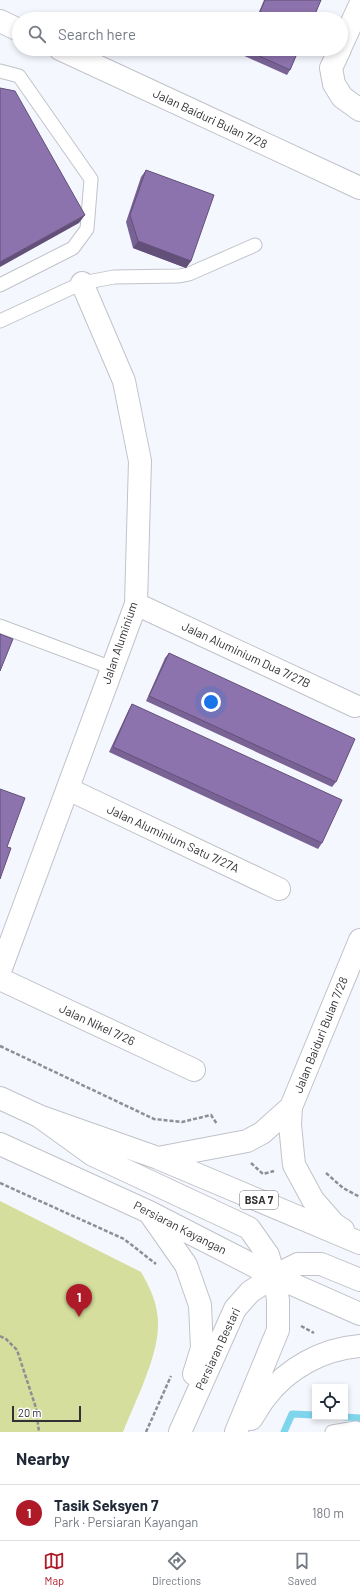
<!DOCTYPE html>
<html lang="en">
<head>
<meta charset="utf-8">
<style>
	body { margin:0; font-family:Barlow,sans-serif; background:#f2f2f3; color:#1f2937 }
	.controls { position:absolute; right:12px; bottom:12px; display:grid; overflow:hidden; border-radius:0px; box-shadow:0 2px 6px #0003 }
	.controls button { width:36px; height:36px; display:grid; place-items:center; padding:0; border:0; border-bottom:1px solid #e0e1e3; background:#fff; color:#1f2937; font:20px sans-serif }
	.scale { position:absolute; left:12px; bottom:10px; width:69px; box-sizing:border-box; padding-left:4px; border:2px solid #313235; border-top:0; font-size:11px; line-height:14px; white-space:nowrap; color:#313235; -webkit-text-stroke:3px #fff; paint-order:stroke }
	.you { position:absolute; left:211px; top:702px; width:14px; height:14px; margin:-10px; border:3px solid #fff; border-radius:50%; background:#1a73e8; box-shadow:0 0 0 6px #1a73e833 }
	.badge { display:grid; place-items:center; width:26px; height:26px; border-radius:50%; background:#ae1a28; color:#fff; font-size:13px; font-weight:700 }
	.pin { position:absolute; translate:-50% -33px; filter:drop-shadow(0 1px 2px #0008) }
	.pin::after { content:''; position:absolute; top:21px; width:14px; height:12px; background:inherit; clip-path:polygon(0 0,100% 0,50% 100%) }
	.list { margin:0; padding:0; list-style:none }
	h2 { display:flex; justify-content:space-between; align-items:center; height:52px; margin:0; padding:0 16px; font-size:17px }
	h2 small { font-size:13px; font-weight:400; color:#747a83 }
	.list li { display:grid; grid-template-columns:26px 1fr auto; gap:12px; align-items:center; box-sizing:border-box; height:56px; padding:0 16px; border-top:1px solid #e0e1e3 }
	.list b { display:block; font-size:15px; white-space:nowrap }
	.list p { margin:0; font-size:13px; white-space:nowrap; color:#747a83 }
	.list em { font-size:13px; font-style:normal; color:#747a83 }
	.icon { flex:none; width:22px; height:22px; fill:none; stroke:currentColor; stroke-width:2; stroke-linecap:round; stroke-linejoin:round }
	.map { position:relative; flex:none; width:360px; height:1432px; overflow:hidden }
	.search { position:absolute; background:#fff; box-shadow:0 2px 6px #0003; left:12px; right:12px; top:12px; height:44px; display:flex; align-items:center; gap:10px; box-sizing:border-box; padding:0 14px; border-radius:22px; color:#747a83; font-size:15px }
	.sheet { height:108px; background:#fff }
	nav { display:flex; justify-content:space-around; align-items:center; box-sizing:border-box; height:56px; border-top:1px solid #e0e1e3; background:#fff; font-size:11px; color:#747a83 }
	nav a { display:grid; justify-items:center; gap:2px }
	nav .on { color:#ae1a28 }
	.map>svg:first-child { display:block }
</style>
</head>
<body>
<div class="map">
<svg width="360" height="1432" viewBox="0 0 360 1432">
	<rect width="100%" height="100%" fill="#f4f7fd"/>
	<!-- green -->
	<path fill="#d5de9c" d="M0,1201L141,1272C151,1289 159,1307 158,1327C157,1359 135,1402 123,1432H0Z"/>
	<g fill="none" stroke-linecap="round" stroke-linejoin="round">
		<!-- stream -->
		<path stroke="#7fd6ec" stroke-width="7" d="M345,1417L360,1418
			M284,1432L292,1414L315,1415"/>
		<!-- service casing -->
		<g stroke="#c0c3c9" stroke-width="15">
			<path id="service" d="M0,71L19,76L91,179L87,229L73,248L0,285
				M0,321L82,283L114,277L179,276L189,274L255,245
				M0,626L112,668
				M332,1432L356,1428L360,1430"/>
		</g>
		<!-- minor casing -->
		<g stroke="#c0c3c9" stroke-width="24">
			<path id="minor" d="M341,46L360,5
				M340,49L331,68L334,84L342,97L360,110
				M136,604L355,706
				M68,789L279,889
				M0,971L136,604L140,461L124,381L82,283
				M0,979L194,1070"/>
		</g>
		<!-- tertiary casing -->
		<g stroke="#c0c3c9" stroke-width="24">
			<path id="tertiary" d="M0,21L19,30
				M60,49L360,188
				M291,1107L360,940"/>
		</g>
		<!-- primary casing -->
		<g stroke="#c0c3c9" stroke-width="24">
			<path id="primary" d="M0,1098L39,1116L158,1158L360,1243
				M291,1107L290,1125L294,1165L313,1200L334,1224L343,1230
				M39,1116L93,1155L249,1228L268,1255L274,1276L278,1300V1330L236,1432
				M0,1144L149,1212L274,1276L360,1314
				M158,1158L247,1141L262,1133L291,1107
				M151,1215L186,1265L200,1305L202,1348L194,1374
				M251,1419C256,1412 260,1404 265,1398C287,1368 323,1349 360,1346
				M180,1432L235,1309L250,1292L274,1276L298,1264H321L360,1280"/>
		</g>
		<!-- path -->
		<path stroke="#8d8f93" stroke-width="2.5" stroke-dasharray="4 2" stroke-linecap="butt" d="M0,1046L154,1119L182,1122L211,1115L217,1124
			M251,1163L263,1174L274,1171
			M326,1173L343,1188L360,1197
			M0,1183L124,1239L156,1264
			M301,1326L314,1333
			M0,1336L6,1339L17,1350L36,1408L39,1432
			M146,1432L171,1376"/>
		<!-- service -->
		<use href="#service" stroke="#fff" stroke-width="13"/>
		<!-- minor -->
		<use href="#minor" stroke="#fff" stroke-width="22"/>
		<!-- tertiary -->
		<use href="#tertiary" stroke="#fff" stroke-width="22"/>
		<!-- primary -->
		<use href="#primary" stroke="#fff" stroke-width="22"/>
	</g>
	<!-- wall -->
	<path fill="#796395" d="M264,0H321L313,19H256Z
		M242,49H299L290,70L287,75L240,54Z
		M146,170L191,261L186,268L133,248L126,222L141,177Z
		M169,653L336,782L332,787L146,701L165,658Z
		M132,704L322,843L318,849L109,752L129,709Z"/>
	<!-- shaded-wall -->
	<path fill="#635079" d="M85,215L79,223L0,267V262Z
		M138,241L191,261L186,268L133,248Z"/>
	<!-- building -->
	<path fill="#8d73ad" stroke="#635079" d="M265,0H321L313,19H257Z
		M244,49H299L290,70Z
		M0,88L15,91L85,215L0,262Z
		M146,170L214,195L191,261L138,241L130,215Z
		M0,634L13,639L0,671Z
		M169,653L355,739L336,782L149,696Z
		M132,704L342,800L322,843L113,747Z
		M0,789L25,798L7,847L11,848L0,879Z"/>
	<g text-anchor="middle" stroke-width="3.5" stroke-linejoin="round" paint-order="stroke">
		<!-- shield labels -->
		<rect fill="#fff" stroke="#6f7072" stroke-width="1" x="240" y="1191" width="38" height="18" rx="3"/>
		<g font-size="11" font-weight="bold" fill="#313235">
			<text x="259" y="1204">BSA 7</text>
		</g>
		<!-- street labels -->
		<g font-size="12" fill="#313235" stroke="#fff">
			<text transform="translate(210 119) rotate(25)" y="4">Jalan Baiduri Bulan 7/28</text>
			<text transform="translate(120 643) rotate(-71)" y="4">Jalan Aluminium</text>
			<text transform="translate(246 655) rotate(25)" y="4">Jalan Aluminium Dua 7/27B</text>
			<text transform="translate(173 839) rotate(25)" y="4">Jalan Aluminium Satu 7/27A</text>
			<text transform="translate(97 1025) rotate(25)" y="4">Jalan Nikel 7/26</text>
			<text transform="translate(321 1035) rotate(-68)" y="4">Jalan Baiduri Bulan 7/28</text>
			<text transform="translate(180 1228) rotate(27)" y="4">Persiaran Kayangan</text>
			<text transform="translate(218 1349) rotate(-65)" y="4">Persiaran Bestari</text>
		</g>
	</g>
</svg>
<div class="controls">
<button><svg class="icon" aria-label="locate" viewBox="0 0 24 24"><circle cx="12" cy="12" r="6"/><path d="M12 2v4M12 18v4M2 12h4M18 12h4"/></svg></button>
</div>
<div class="scale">20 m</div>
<div class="you"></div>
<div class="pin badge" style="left:79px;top:1317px">1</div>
<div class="search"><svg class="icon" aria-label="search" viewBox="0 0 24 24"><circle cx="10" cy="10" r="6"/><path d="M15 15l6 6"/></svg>Search here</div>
</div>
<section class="sheet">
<h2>Nearby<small></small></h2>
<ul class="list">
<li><span class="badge">1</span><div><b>Tasik Seksyen 7</b><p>Park · Persiaran Kayangan</p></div><em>180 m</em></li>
</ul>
</section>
<nav>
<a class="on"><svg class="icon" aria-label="map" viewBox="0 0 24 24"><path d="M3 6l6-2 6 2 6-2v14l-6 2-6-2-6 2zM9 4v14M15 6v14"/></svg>Map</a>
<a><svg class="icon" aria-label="directions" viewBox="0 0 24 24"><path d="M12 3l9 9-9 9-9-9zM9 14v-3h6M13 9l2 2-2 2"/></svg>Directions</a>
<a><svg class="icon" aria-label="saved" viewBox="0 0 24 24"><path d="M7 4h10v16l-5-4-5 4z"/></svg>Saved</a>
</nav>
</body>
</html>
